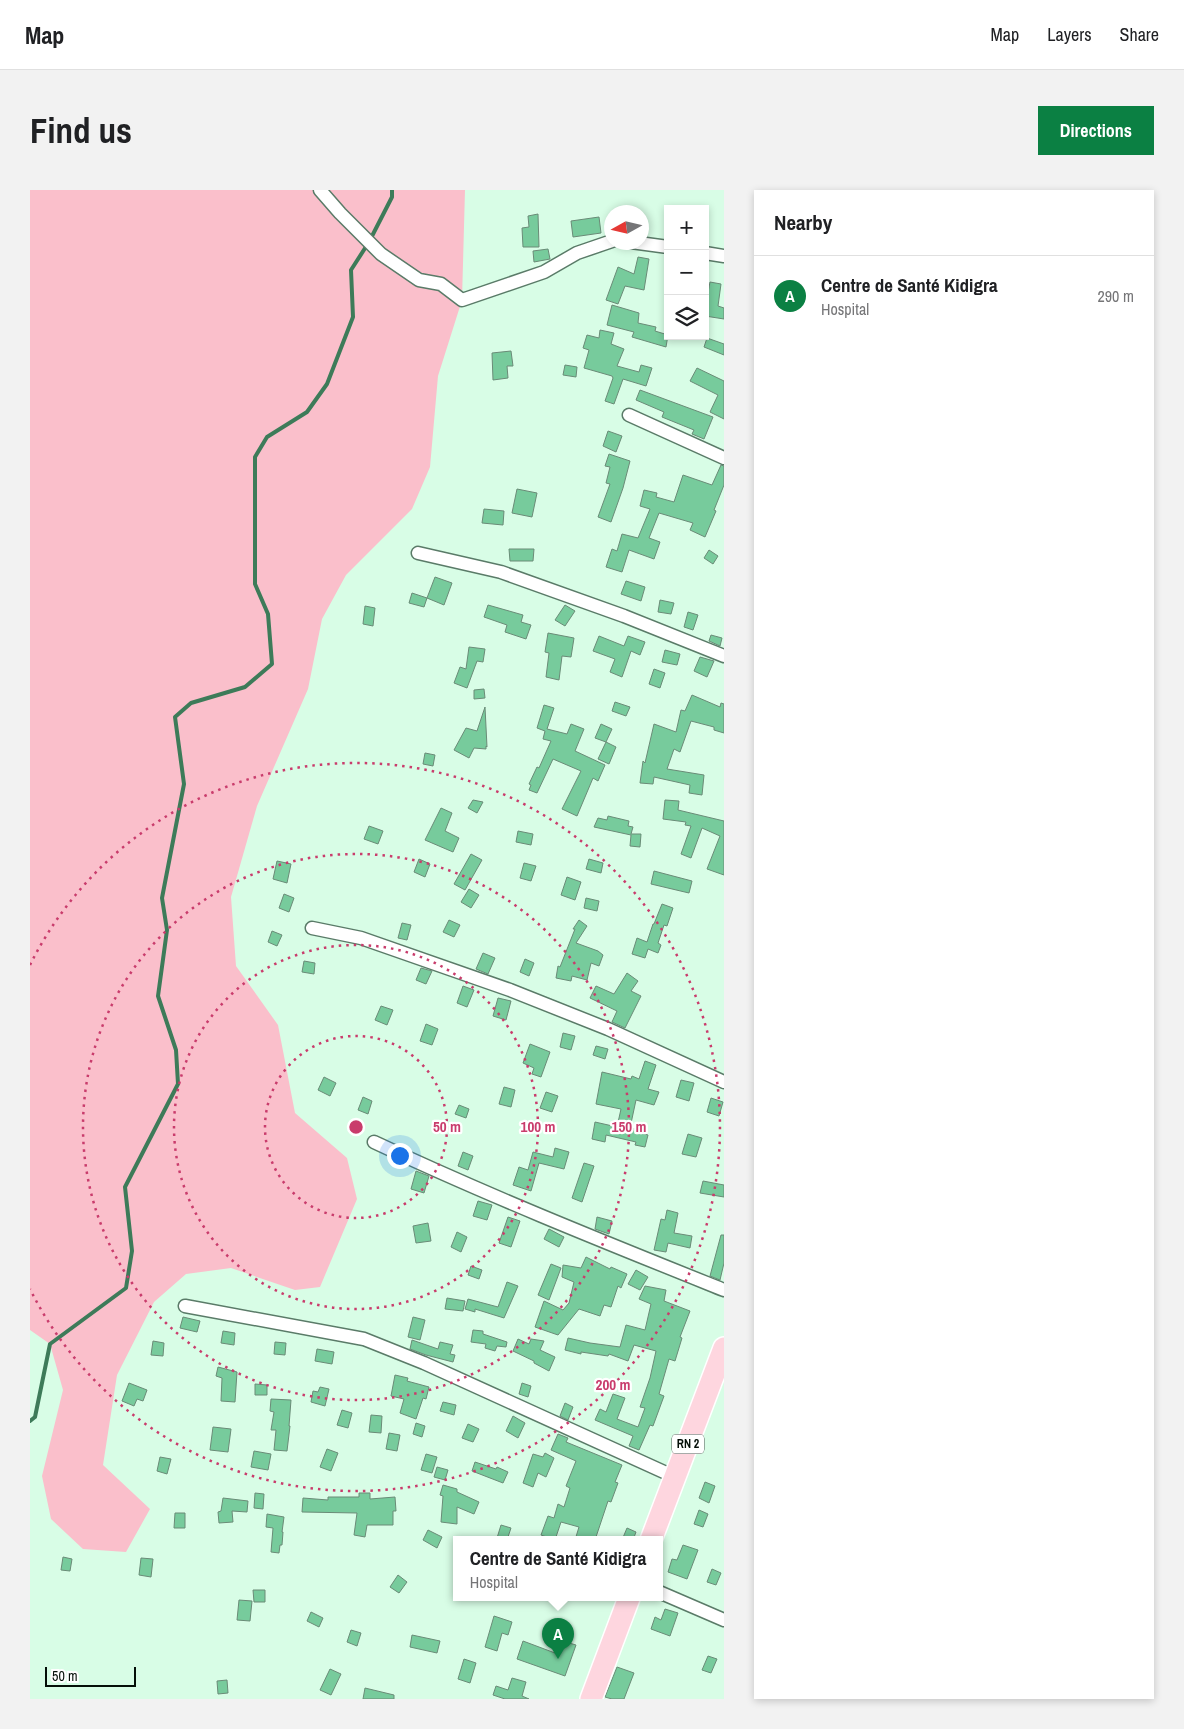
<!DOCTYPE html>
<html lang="en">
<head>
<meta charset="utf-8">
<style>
	body { margin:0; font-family:"Archivo Narrow",sans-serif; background:#f2f2f2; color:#202124 }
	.controls { position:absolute; right:15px; top:15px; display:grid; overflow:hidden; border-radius:0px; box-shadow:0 2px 8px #0003 }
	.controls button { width:45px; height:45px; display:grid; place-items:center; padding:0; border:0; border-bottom:1px solid #e0e0e0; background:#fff; color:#202124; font:25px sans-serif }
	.compass { position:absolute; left:574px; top:15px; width:45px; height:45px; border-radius:50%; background:#fff; box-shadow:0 2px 8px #0003; rotate:262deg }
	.scale { position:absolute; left:15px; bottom:12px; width:91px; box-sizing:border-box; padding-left:5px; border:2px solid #040f08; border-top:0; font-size:14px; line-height:18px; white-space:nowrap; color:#040f08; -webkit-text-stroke:4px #fff; paint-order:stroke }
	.you { position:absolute; left:369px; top:965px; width:18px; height:18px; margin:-12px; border:4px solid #fff; border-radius:50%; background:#1a73e8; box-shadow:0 0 0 8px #1a73e833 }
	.badge { display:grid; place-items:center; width:32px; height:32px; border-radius:50%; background:#0b8043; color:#fff; font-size:16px; font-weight:700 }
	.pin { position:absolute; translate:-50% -41px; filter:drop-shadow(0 1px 2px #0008) }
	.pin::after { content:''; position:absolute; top:26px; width:18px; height:15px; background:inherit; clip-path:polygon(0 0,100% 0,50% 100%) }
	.popup { position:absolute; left:423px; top:1346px; width:210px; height:65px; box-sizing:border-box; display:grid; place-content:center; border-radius:0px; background:#fff; filter:drop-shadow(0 1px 4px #0005); font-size:16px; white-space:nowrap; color:#757577 }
	.popup b { font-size:19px; color:#202124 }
	.popup::after { content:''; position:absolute; left:50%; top:100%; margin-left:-10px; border:10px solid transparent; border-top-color:#fff }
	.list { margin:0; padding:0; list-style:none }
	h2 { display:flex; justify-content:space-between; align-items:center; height:65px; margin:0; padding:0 20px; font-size:21px }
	h2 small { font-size:16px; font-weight:400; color:#757577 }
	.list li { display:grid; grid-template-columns:32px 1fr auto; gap:15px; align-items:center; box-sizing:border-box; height:80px; padding:0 20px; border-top:1px solid #e0e0e0 }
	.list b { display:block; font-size:19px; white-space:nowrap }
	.list p { margin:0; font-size:16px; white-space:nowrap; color:#757577 }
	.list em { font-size:16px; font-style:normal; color:#757577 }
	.icon { flex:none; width:28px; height:28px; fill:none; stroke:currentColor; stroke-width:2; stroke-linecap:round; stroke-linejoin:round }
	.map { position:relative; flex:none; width:694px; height:1509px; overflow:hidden; border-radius:0px }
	header { display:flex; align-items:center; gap:30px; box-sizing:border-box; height:70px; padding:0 25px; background:#fff; border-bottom:1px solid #e0e0e0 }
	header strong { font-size:24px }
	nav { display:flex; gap:28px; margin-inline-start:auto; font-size:18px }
	.intro { display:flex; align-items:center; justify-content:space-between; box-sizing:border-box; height:120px; padding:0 30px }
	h1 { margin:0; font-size:35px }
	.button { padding:12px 22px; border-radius:0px; background:#0b8043; color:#fff; font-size:18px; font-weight:700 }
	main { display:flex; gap:30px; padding:0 30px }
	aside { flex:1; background:#fff; border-radius:0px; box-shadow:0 2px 8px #0003 }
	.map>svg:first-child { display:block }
</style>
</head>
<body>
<header>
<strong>Map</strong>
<nav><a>Map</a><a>Layers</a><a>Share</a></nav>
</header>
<div class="intro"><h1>Find us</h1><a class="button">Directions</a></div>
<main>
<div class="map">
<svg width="694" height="1509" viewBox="0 0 694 1509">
	<rect width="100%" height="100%" fill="#d8fde6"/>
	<!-- green -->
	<path fill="#fabfcb" d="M0,0H435L432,110L408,186L400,277L382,319L316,385L292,429L278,499L227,616L201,707L206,776L248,835L265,923L317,968L327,1009L290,1097L265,1100L201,1078L156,1084L124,1112L87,1185L73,1275L120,1319L96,1362L53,1359L21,1329L12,1286L33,1200L20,1154L0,1140Z"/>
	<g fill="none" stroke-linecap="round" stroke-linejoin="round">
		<!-- stream -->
		<path stroke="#3d7b59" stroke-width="4" d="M0,1231L5,1227L20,1154L96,1098L102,1061L95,997L148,894L146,860L128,806L137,740L132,708L154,594L145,527L161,513L215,497L242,474L238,424L225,394V267L237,247L277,222L297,194L323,127L321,80L339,52L362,7V0"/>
	</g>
	<!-- building -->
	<path fill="#77cb9c" stroke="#6a8b77" d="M508,24L509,57H493L492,38L499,37L498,26Z
		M569,27L571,43L543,47L541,31Z
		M518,59L520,69L504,72L503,61Z
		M608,67L619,69L614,100L595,96L588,114L576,110L588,77L604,84Z
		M680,92L691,94L688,116L694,118V129L675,126V108H677Z
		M582,115L609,123L608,133L626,137L625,141L638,145L636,157L602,147L604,142L577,135Z
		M570,140L584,143L581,154L594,159L587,176L609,182L611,175L622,178L616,196L593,189L584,214L575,211L583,188L582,186L554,178L559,160L553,158L557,145L569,148Z
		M677,148L694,154V165L674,157Z
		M481,161L483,176H477L478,188L463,190L462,163Z
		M535,175L547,177L546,187L533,185Z
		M667,178L694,191V229L680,222L688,205L660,191Z
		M610,200L683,227L674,249L662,244L664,240L632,227L634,222L606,210Z
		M578,241L592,246L586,262L573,256Z
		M579,264L600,271L593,298L581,332L568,327L580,294L576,293L580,277L575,276Z
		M691,275L694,276V295L684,320L686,321L675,347L660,340L663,333L629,323L619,348L630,352L624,369L599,360L592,382L576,377L582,359L587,361L592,344L608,348L620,319L610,316L614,300L627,303L626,307L644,312L653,285L682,295Z
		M487,299L507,303L502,327L482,323Z
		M454,319L474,321L473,335L452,333Z
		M479,359H504L503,371H480Z
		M679,360L688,366L683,374L674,368Z
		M405,387L422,393L414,415L397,408Z
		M596,391L615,397L611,411L591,404Z
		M382,403L397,408L394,417L379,413Z
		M630,410L644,413L641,424L628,422Z
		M458,415L493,425L491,432L501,435L496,449L475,442L477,435L454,427Z
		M535,415L545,421L535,436L525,430Z
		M335,416L345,418L343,436L333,434Z
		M658,422L668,425L663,440L654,437Z
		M518,443L544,448L541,467L532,466L529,490L516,487L519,463L515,462Z
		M681,445L692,448L690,456L679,451Z
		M569,446L594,456L598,446L615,452L610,465L601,461L592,487L580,482L585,469L563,461Z
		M439,457L455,459L453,472L447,471L437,498L424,493L430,477L436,479Z
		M635,460L650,464L647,475L632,472Z
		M670,467L684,471L677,487L664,481Z
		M624,479L635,483L630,498L619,494Z
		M454,499L455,508L444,509V500Z
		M662,505L690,517L691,513L694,514V543L684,540V537L661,531L650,562L644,559L637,579L674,585L672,605L659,603L660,595L624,587L623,594L610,593L613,571L615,573L624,534L646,542L651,520L655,521Z
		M585,512L600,517L596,526L582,521Z
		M514,515L524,518L517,539L537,544L541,534L554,539L545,561L575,575L568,591L563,588L547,626L532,619L551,581L523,569L507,603L499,600L501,595L499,594L507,577L509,578L521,551L513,549L515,541L507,538Z
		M455,517L457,557L456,556V559L444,558L439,568L424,560L436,538L447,541Z
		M571,534L582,539L576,552L586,557L579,574L568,569L576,552L565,548Z
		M395,563L405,565L403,576L393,574Z
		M443,610L453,612L447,623L438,618Z
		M635,610L649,611L648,620L694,631V685L677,679L690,646L672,638L661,668L651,664L661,636L655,635L656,632L633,629Z
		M411,618L422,623L415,641L429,648L423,662L395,650Z
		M578,626L599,631L598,636L603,637L601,644H611L610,657L600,656L601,645L564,637L568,628L577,630Z
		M339,636L353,641L348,654L334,649Z
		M488,641L503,644L501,655L486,652Z
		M441,664L452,670L435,700L424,694Z
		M389,669L400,674L395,687L384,682Z
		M559,669L573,673L571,683L556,679Z
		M247,671L261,674L257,693L243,689Z
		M494,673L506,676L501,691L490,688Z
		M624,681L662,691L659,703L621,694Z
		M537,687L551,692L545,710L531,705Z
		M439,699L449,705L441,718L431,712Z
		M254,704L264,708L259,722L249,718Z
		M556,708L569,711L567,721L554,718Z
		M632,714L643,718L637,736L634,735L628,753L631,755L628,763L618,759L615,768L602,764L607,748L617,752L623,734H624Z
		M419,730L430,735L424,747L413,742Z
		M549,730L557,736L546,753L568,761L573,765L569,776L561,773L557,790L542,786L541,791L526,788L528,776L530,777L545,739H543Z
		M372,733L381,735L377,750L368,748Z
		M242,741L252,745L247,756L238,752Z
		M453,763L465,768L458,784L446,779Z
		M495,769L504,773L499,786L490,782Z
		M274,771L285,773L284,784L272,782Z
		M391,778L402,781L396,794L386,790Z
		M597,783L608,791L601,801L611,806L595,838L582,832L587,821L560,808L566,796L584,804Z
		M433,796L444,800L437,817L427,813Z
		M468,808L481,811L476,830L463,826Z
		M351,816L363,820L357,835L345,830Z
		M396,834L408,839L402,855L390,851Z
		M533,843L545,846L541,860L530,857Z
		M500,854L520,862L511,887L502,884L504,878L493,873Z
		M566,856L578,859L575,869L563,865Z
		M615,871L626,875L618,899L629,902L624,915L606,910L600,938L606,939L605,941L618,945L615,957L605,955L606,952L576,945L575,952L562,949L565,932L587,937L591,919L566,914L572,882L601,889L602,886L609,889Z
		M294,887L306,893L300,906L288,900Z
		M651,890L664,893L659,911L646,907Z
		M474,897L485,900L481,917L469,914Z
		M516,902L528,906L522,922L510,918Z
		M333,907L342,911L338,924L328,920Z
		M681,908L693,912L689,926L677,922Z
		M429,915L439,919L436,928L425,924Z
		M658,944L672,948L666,967L652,964Z
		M525,958L539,962L534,979L509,973L501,1001L483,995L489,977L498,980L503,962L523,967Z
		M433,962L443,966L438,980L428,976Z
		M554,973L564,976L552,1012L542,1008Z
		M386,981L399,986L394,1003L381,999Z
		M673,991L694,995V1007L670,1003Z
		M448,1011L462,1015L457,1030L443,1026Z
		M637,1020L648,1023L644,1043L662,1046L660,1058L638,1053L636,1062L624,1060L631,1029L635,1030Z
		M478,1027L490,1031L481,1057L469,1053Z
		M567,1027L582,1031L579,1044L565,1039Z
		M398,1033L401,1051L386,1053L383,1036Z
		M519,1039L534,1047L529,1057L514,1049Z
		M427,1042L437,1047L431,1062L421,1057Z
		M691,1045H694V1073L690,1090L680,1086Z
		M556,1067L580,1079L581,1077L597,1084L591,1098L588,1096L581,1117L574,1115L570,1126L549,1119L528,1145L505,1137L514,1111L533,1120L539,1113L544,1092L532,1087L533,1075L551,1078Z
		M521,1074L531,1078L519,1110L508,1105Z
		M441,1076L452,1080L449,1089L438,1085Z
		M606,1080L618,1087L610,1100L598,1094Z
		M477,1092L488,1096L474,1128L445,1119V1122L435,1119L438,1109L468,1117Z
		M615,1096L636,1100L634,1111L660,1121L650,1147L652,1148L645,1171L639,1169L629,1204L634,1206L623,1236L620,1235L609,1260L599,1256L603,1246L565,1230L570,1219L576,1222L583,1204L595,1208L587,1229L608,1237L615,1218L610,1217L620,1188L626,1161L604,1155L598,1171L579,1164L578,1166L551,1162V1164L535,1160L538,1148L560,1153L590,1157L596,1135L615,1140L621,1114L609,1109Z
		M417,1108L435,1111L433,1121L415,1119Z
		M153,1127L170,1131L167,1142L150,1138Z
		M383,1127L395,1130L390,1150L378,1147Z
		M443,1140L453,1141V1144L477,1152L476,1157L467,1156L465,1161L455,1158L456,1154L441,1152Z
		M193,1141L205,1143L204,1155L191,1153Z
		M488,1149L499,1154L501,1149L514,1151L510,1160L525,1167L519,1181L504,1173V1171L483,1161Z
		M382,1150L408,1159L410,1152L423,1155L420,1164L425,1165L423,1172L396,1165L380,1159Z
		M123,1151L134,1153L133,1166L121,1165Z
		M245,1152L256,1153L255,1165L244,1164Z
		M287,1159L304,1162L302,1174L285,1171Z
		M188,1177L207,1182L205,1212L191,1211L192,1188L186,1186Z
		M365,1185L378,1188L377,1191L399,1197L396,1209L393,1208L386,1229L370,1223L374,1209L361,1206Z
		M99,1193L117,1200L113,1211L107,1209L104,1216L92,1211Z
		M492,1193L501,1196L498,1207L489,1204Z
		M225,1194L237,1195V1205H225Z
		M290,1197L299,1199L295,1216L281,1212L283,1201L288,1202Z
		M241,1209L261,1210L259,1236H260L257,1261L244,1260L246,1240H241L244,1222L240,1221Z
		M413,1212L426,1215L424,1225L410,1221Z
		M535,1213L543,1217L538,1230L530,1226Z
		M312,1220L322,1223L318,1238L307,1235Z
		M341,1225L352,1226L351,1243L339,1242Z
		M483,1226L495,1233L488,1248L476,1241Z
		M386,1233L395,1236L392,1247L383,1244Z
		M438,1234L449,1239L443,1252L432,1248Z
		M183,1237L201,1239L198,1262L180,1260Z
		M359,1243L370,1245L367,1261L356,1259Z
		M528,1244L538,1248L536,1252L592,1275L585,1292L588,1293L581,1312L578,1311L565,1350H545L549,1337L531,1332L525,1350L511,1345L518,1326L524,1328L528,1314L534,1317L540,1298L536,1296L546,1271L521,1260Z
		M297,1259L308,1263L301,1281L290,1277Z
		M224,1261L241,1264L238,1280L221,1277Z
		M515,1263L524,1268L516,1287L508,1283L503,1297L493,1293L503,1264L513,1267Z
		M396,1264L407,1267L402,1283L391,1280Z
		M130,1267L141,1269L137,1284L127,1281Z
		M445,1272L466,1279L467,1277L478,1282L473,1293L442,1281Z
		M407,1277L418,1280L415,1290L404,1287Z
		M675,1292L685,1296L679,1313L669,1308Z
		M413,1295L427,1299V1302L449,1312L444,1324L427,1317V1334L411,1332L413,1306L410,1305Z
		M225,1303L234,1304L233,1319L224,1318Z
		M329,1303H340V1309L365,1307L366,1321H363V1335H337L335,1347L324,1345L327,1323L272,1322L273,1308L298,1310V1307H329Z
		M193,1308L218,1311L217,1322L202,1321L203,1332L189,1333L188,1322L191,1321Z
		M669,1320L678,1324L673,1337L664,1334Z
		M145,1323H155V1338H144Z
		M237,1324L254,1327L252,1342H253L252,1355H250L249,1363L241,1362L243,1338L236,1337Z
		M471,1335L481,1338L477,1350L467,1348Z
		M597,1338L606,1342L603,1350H592Z
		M398,1340L412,1347L407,1358L393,1350Z
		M653,1355L668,1360L657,1389L638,1382L642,1369L647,1370Z
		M33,1367L42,1369L40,1381L31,1380Z
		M111,1368L123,1369L121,1387L109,1385Z
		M682,1379L691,1383L686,1395L677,1392Z
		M368,1385L377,1392L369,1403L360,1397Z
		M223,1400H235V1412H224Z
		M209,1410L222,1411L220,1431L207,1430Z
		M635,1419L648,1423L640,1446L621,1439L625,1427L631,1430Z
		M281,1422L293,1428L289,1437L277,1431Z
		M464,1426L482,1432L478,1445L472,1443L467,1461L455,1457Z
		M321,1440L331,1443L327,1456L317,1452Z
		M382,1445L410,1451L407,1463L380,1457Z
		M529,1450L546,1455L535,1486L487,1469L493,1451L525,1463Z
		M678,1466L687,1469L681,1483L672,1480Z
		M434,1469L446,1473L440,1493L428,1489Z
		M587,1477L604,1483L594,1509H582L575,1507Z
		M300,1479L311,1484L301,1505L290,1500Z
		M482,1488L496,1492L492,1506L499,1509H475L463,1505L466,1496L478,1500Z
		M197,1490L198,1503L188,1504L187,1491Z
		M335,1498L364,1505V1509H333Z"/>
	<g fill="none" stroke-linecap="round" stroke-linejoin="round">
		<!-- street casing -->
		<g stroke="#5a7b68" stroke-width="15">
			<path id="street" d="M290,0L310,23L351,64L389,90L411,94L432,110L514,82L547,63L582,51
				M601,52L638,57
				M675,63L694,66
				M599,225L694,268
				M388,363L471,382L594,426L694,466
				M282,738L331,748L480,800L578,839L694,892
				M344,952C459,1006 577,1053 694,1100
				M155,1116L334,1149L394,1173L645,1287
				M629,1402L694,1430"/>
		</g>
		<!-- primary casing -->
		<g stroke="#fff" stroke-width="24">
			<path id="primary" d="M621,1350L694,1158
				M561,1509L599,1408"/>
		</g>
		<!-- street -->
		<use href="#street" stroke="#fff" stroke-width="12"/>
		<!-- primary -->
		<use href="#primary" stroke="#fed6df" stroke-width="21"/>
	</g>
	<!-- distance rings -->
	<g fill="none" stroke="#c93c6c" stroke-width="2.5" stroke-dasharray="2.5 5">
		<circle cx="326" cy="937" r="91"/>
		<circle cx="326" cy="937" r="182"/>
		<circle cx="326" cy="937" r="273"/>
		<path d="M0 775A364 364 0 1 1 0 1099"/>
	</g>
	<g text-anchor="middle" stroke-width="4.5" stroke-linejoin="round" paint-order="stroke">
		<!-- shield labels -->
		<rect fill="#fff" stroke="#4f5752" stroke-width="1" x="642" y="1244.5" width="32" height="19" rx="4"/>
		<g font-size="12" font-weight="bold" fill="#040f08">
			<text x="658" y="1258">RN 2</text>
		</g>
	</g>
	<circle cx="326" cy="937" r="8" fill="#c93c6c" stroke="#fff" stroke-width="2.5"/>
	<g font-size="15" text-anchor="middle" font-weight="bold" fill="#c93c6c" stroke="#fff" stroke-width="4.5" stroke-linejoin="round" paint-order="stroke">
		<text x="417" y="942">50 m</text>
		<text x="508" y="942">100 m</text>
		<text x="599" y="942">150 m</text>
		<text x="583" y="1200">200 m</text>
	</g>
</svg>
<div class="controls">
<button>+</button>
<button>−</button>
<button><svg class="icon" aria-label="layers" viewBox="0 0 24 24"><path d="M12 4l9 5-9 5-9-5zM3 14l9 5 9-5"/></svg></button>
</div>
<svg class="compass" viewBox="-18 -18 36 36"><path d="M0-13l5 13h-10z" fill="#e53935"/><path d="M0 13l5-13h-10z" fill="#757577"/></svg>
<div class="scale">50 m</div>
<div class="you"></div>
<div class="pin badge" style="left:528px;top:1469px">A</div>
<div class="popup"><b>Centre de Santé Kidigra</b>Hospital</div>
</div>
<aside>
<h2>Nearby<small></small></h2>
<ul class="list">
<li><span class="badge">A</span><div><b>Centre de Santé Kidigra</b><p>Hospital</p></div><em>290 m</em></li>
</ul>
</aside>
</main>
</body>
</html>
